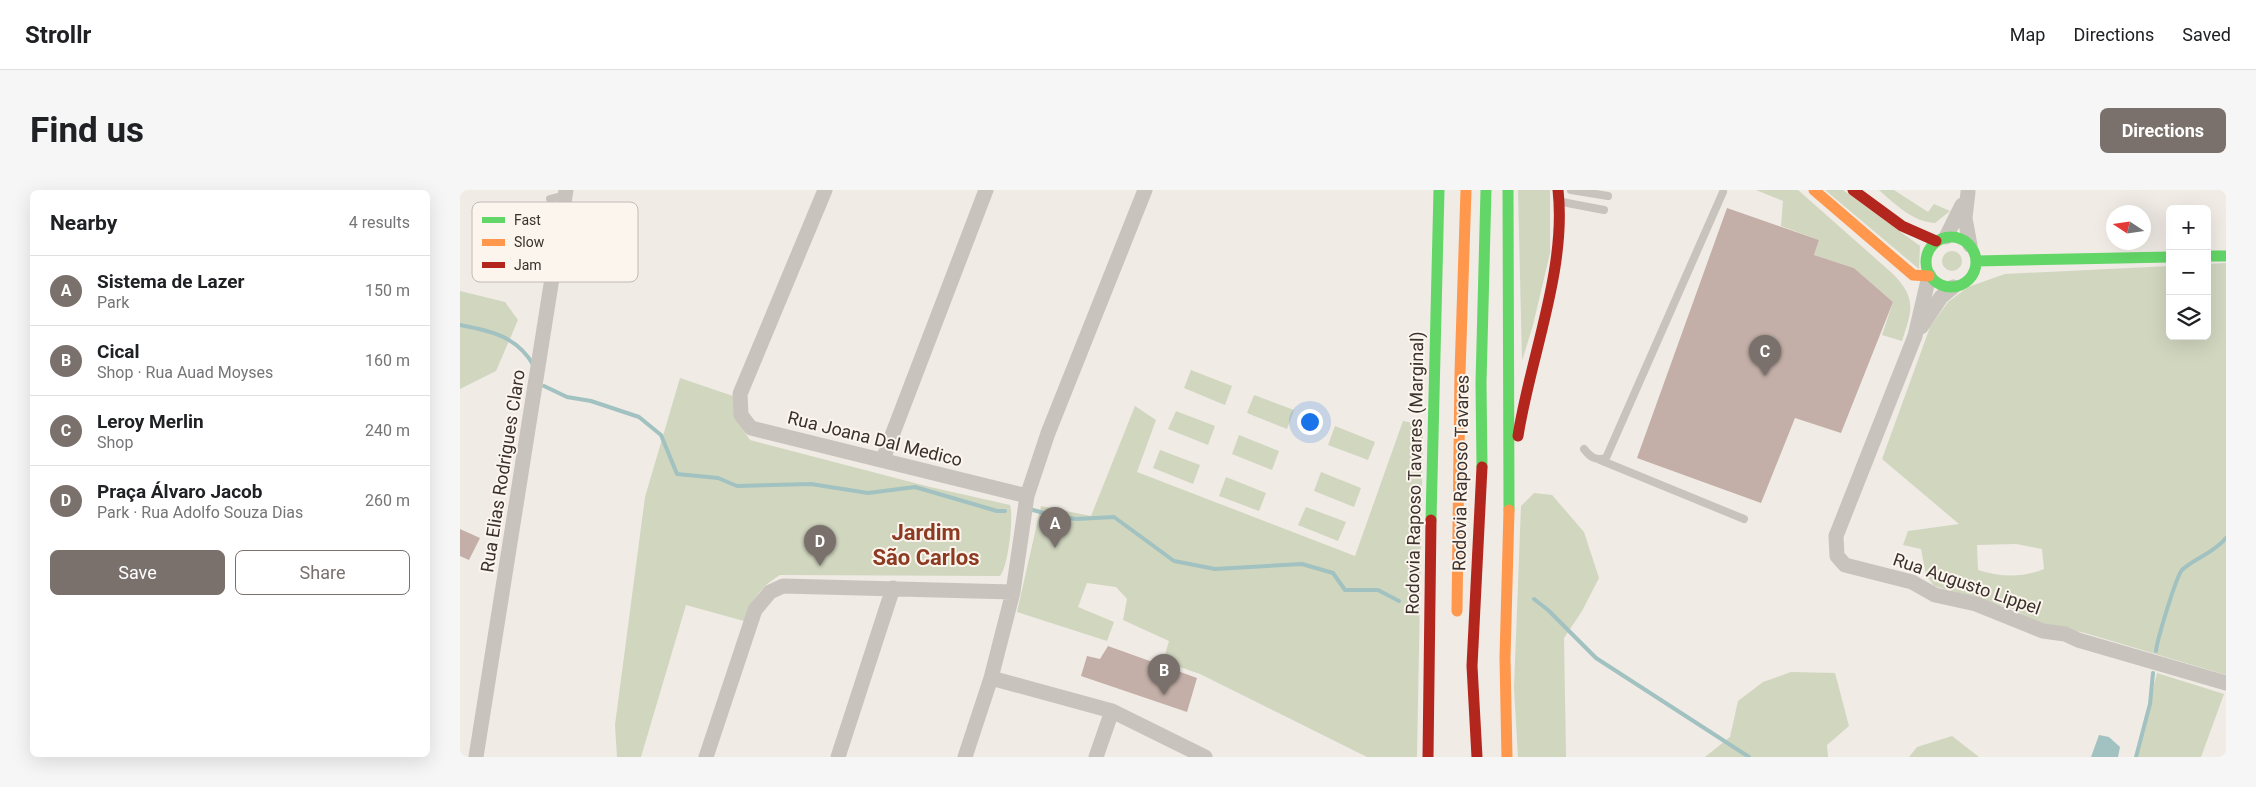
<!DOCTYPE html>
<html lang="en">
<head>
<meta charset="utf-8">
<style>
	body { margin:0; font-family:Roboto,sans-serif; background:#f6f6f6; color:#202124 }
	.controls { position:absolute; right:15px; top:15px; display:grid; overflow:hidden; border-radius:8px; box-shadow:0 5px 20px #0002 }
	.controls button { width:45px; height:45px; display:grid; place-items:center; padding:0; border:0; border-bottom:1px solid #e0e0e0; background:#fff; color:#202124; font:25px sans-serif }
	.compass { position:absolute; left:1646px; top:15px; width:45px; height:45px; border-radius:50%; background:#fff; box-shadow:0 5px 20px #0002; rotate:282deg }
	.you { position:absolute; left:849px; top:231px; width:18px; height:18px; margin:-12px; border:4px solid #fff; border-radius:50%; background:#1a73e8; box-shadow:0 0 0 8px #1a73e833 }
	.badge { display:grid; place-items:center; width:32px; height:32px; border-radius:50%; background:#7a716c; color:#fff; font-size:16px; font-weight:700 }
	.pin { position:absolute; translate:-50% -41px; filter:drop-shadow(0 1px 2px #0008) }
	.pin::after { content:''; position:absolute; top:26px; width:18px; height:15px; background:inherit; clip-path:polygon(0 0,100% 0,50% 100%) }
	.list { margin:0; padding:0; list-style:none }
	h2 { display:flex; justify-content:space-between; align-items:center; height:65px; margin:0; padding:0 20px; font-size:21px }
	h2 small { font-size:16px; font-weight:400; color:#757577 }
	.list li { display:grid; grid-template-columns:32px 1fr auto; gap:15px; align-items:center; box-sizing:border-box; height:70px; padding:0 20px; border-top:1px solid #e0e0e0 }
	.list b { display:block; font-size:19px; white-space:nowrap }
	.list p { margin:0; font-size:16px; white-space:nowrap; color:#757577 }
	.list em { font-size:16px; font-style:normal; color:#757577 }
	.actions { display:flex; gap:10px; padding:15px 20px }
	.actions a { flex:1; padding:11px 0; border:1px solid #7a716c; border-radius:8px; text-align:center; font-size:18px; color:#7a716c }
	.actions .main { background:#7a716c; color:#fff }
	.icon { flex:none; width:28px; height:28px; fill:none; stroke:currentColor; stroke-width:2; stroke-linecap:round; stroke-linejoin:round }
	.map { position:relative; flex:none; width:1766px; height:567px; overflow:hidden; border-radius:8px }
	header { display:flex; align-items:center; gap:30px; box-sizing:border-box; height:70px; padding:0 25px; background:#fff; border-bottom:1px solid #e0e0e0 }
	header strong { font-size:24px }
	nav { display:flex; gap:28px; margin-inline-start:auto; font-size:18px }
	.intro { display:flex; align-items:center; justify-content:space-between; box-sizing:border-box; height:120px; padding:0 30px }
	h1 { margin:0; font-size:35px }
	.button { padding:12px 22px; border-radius:8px; background:#7a716c; color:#fff; font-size:18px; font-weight:700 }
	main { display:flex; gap:30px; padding:0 30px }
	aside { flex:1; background:#fff; border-radius:8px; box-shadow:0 5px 20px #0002 }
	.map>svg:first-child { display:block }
</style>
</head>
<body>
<header>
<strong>Strollr</strong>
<nav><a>Map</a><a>Directions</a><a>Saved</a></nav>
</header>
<div class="intro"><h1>Find us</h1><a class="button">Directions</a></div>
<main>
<aside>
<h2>Nearby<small>4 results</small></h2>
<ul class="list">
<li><span class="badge">A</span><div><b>Sistema de Lazer</b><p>Park</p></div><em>150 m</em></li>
<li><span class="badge">B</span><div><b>Cical</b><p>Shop · Rua Auad Moyses</p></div><em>160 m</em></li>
<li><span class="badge">C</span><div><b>Leroy Merlin</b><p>Shop</p></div><em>240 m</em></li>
<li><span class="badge">D</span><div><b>Praça Álvaro Jacob</b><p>Park · Rua Adolfo Souza Dias</p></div><em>260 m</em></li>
</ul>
<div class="actions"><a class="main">Save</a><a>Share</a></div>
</aside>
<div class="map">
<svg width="1766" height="567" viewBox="0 0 1766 567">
	<rect width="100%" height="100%" fill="#f0ebe5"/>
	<!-- green -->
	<path fill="#d1d6bf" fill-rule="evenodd" d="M1058,0H1090V63L1073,135L1062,171Z
		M1296,0H1338L1433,84C1457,109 1452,120 1442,151L1422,145L1433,112L1394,78L1354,65L1359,50L1321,36L1323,11Z
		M1365,0H1383L1460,56L1459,79Z
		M1419,0H1434L1468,22L1474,14L1490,21L1475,33C1453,32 1435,14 1419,0Z
		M1482 71a10 10 0 1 1 20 0a10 10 0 1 1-20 0Z
		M1766,73V485L1625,443L1578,433L1553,419L1474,396L1466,385L1461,359L1443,355L1448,341L1499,334L1422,269L1470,137L1488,112L1508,97L1545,84L1710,76V146H1747V74ZM1556,354L1582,359L1584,379C1563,388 1539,387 1518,380L1517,355Z
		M0,101L45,112L58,130L36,181L0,199Z
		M731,180L772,196L765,215L724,198Z
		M220,188L273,206L277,231L290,250L470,297L550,315C554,326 548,378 540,386L320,385C299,398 293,409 284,431L226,415L181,567H157L155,535L185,307Z
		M794,205L834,220L827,239L787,223Z
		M675,216L696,230L677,282L895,366L943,231L959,234L963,240L957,567H907L740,484L703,471L709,451L663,430L667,409L656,397L627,393L618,417L654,432L647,451L557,422L581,316L631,326Z
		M716,221L755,236L748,255L708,239Z
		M875,236L915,252L908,270L868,255Z
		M779,245L819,261L812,280L772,264Z
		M700,260L740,275L733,294L693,278Z
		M861,282L901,298L894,317L854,301Z
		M766,287L806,303L799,321L759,306Z
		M1074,303L1092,305L1124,342L1139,388L1122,421L1104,448L1106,567H1058L1054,498L1061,316Z
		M846,317L886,332L878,351L838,335Z
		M1331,482L1375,483L1389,536L1367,555L1368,567H1245L1270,547L1278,511L1303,492Z
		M1697,483L1764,504L1741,567H1676Z
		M1492,546L1519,567H1449L1457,557Z"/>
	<!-- water -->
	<path fill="#a1c2c1" d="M1639,545L1649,547L1660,557L1658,567H1631Z"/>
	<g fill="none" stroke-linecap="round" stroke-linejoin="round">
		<!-- stream -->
		<path stroke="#a1c2c1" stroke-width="4" d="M0,135C31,141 57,146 74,176
			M84,196L107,207L131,211L179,227L201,245L217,284L258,288L277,296L351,294L408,303L455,297L537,321H545
			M573,320L595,326L616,329L654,327L714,371L755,379L842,374L873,383L885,400H918L939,411
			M1074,409L1088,420L1136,468L1289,567
			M1696,461C1697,450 1716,387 1722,380C1734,368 1753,364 1766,348
			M1676,567L1690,514L1693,483"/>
	</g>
	<!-- building -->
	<path fill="#c3afa7" d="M1267,18L1359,50L1354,65L1394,78L1433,112L1381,243L1335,228L1301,313L1177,268Z
		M0,339L20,348L9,370L0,366Z
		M648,456L737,488L727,522L621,486L627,466L640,469Z"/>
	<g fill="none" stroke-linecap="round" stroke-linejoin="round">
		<!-- lane -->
		<path stroke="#c9c3be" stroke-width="8" d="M1111,0L1148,6
			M90,9L105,5
			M1102,12L1144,20
			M1124,259C1130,267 1136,271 1146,268L1263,2
			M1140,270L1284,329"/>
		<!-- street -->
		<path stroke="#c9c3be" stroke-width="15" d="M365,0L280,204L281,225L291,238L567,306
			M1508,2L1505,28L1510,55
			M1486,47L1502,15
			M1469,86L1455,146L1376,346L1377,366L1385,375L1452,392L1475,405L1516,414L1583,441L1605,444L1618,450L1766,493
			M1461,137L1481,107L1493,97
			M423,269L526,0
			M531,488L652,521L745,567
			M16,567L106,0
			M246,567L295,420L310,402L323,396L553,402
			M378,567L433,398
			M505,567L531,488L553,402L567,306L588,243L685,0
			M636,567L652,521"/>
		<!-- fast -->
		<path stroke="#63d668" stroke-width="11" d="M1048,0L1049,320
			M1466 72a25 25 0 1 1 50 0a25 25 0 1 1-50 0Z
			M1747,66H1766
			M1516,71L1710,67
			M1022,277L1021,193L1026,0
			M971,330L979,0"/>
		<!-- slow -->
		<path stroke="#ff974d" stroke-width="11" d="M1354,0L1453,85L1469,86
			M997,421L1000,183L1006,0
			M1047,567L1045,468L1049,320"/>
		<!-- jam -->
		<path stroke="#b3261e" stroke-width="11" d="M1393,0L1442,36L1476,51
			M1058,246C1070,168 1107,79 1098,0
			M968,567L971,330
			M1017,567L1012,476L1022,277"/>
	</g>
	<g text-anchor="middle" stroke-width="4" stroke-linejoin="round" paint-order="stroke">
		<!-- street labels -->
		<g font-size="18" fill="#3b302b" stroke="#fbf5ee">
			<text transform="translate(415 249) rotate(14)" y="6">Rua Joana Dal Medico</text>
			<text transform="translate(43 281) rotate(-81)" y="6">Rua Elias Rodrigues Claro</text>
			<text transform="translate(955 283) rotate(-89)" y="6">Rodovia Raposo Tavares (Marginal)</text>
			<text transform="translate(1001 283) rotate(-89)" y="6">Rodovia Raposo Tavares</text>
			<text transform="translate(1507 394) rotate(19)" y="6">Rua Augusto Lippel</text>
		</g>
		<!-- district labels -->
		<g font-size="22" font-weight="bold" fill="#8c3b22" stroke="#fbf5ee">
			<text x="466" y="350">Jardim<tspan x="466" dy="25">São Carlos</tspan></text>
		</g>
	</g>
	<!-- legend -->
	<rect x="12" y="12" width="166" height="80" rx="8" fill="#fbf5ee" stroke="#c1bab4" stroke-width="1"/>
	<rect x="22" y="27" width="23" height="6" fill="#63d668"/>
	<rect x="22" y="49" width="23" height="7" fill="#ff974d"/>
	<rect x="22" y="72" width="23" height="6" fill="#b3261e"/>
	<g font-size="14" fill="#3b302b">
		<text x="54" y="35">Fast</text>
		<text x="54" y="57">Slow</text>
		<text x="54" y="80">Jam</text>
	</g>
</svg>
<div class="controls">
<button>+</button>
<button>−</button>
<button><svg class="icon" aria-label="layers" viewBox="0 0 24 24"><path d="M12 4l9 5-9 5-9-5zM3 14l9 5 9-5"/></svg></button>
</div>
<svg class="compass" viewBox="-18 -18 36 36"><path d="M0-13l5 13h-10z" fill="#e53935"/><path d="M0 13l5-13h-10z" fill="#757577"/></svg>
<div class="you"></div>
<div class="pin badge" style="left:595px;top:358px">A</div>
<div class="pin badge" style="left:704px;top:505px">B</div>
<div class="pin badge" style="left:1305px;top:186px">C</div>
<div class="pin badge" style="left:360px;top:376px">D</div>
</div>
</main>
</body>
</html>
